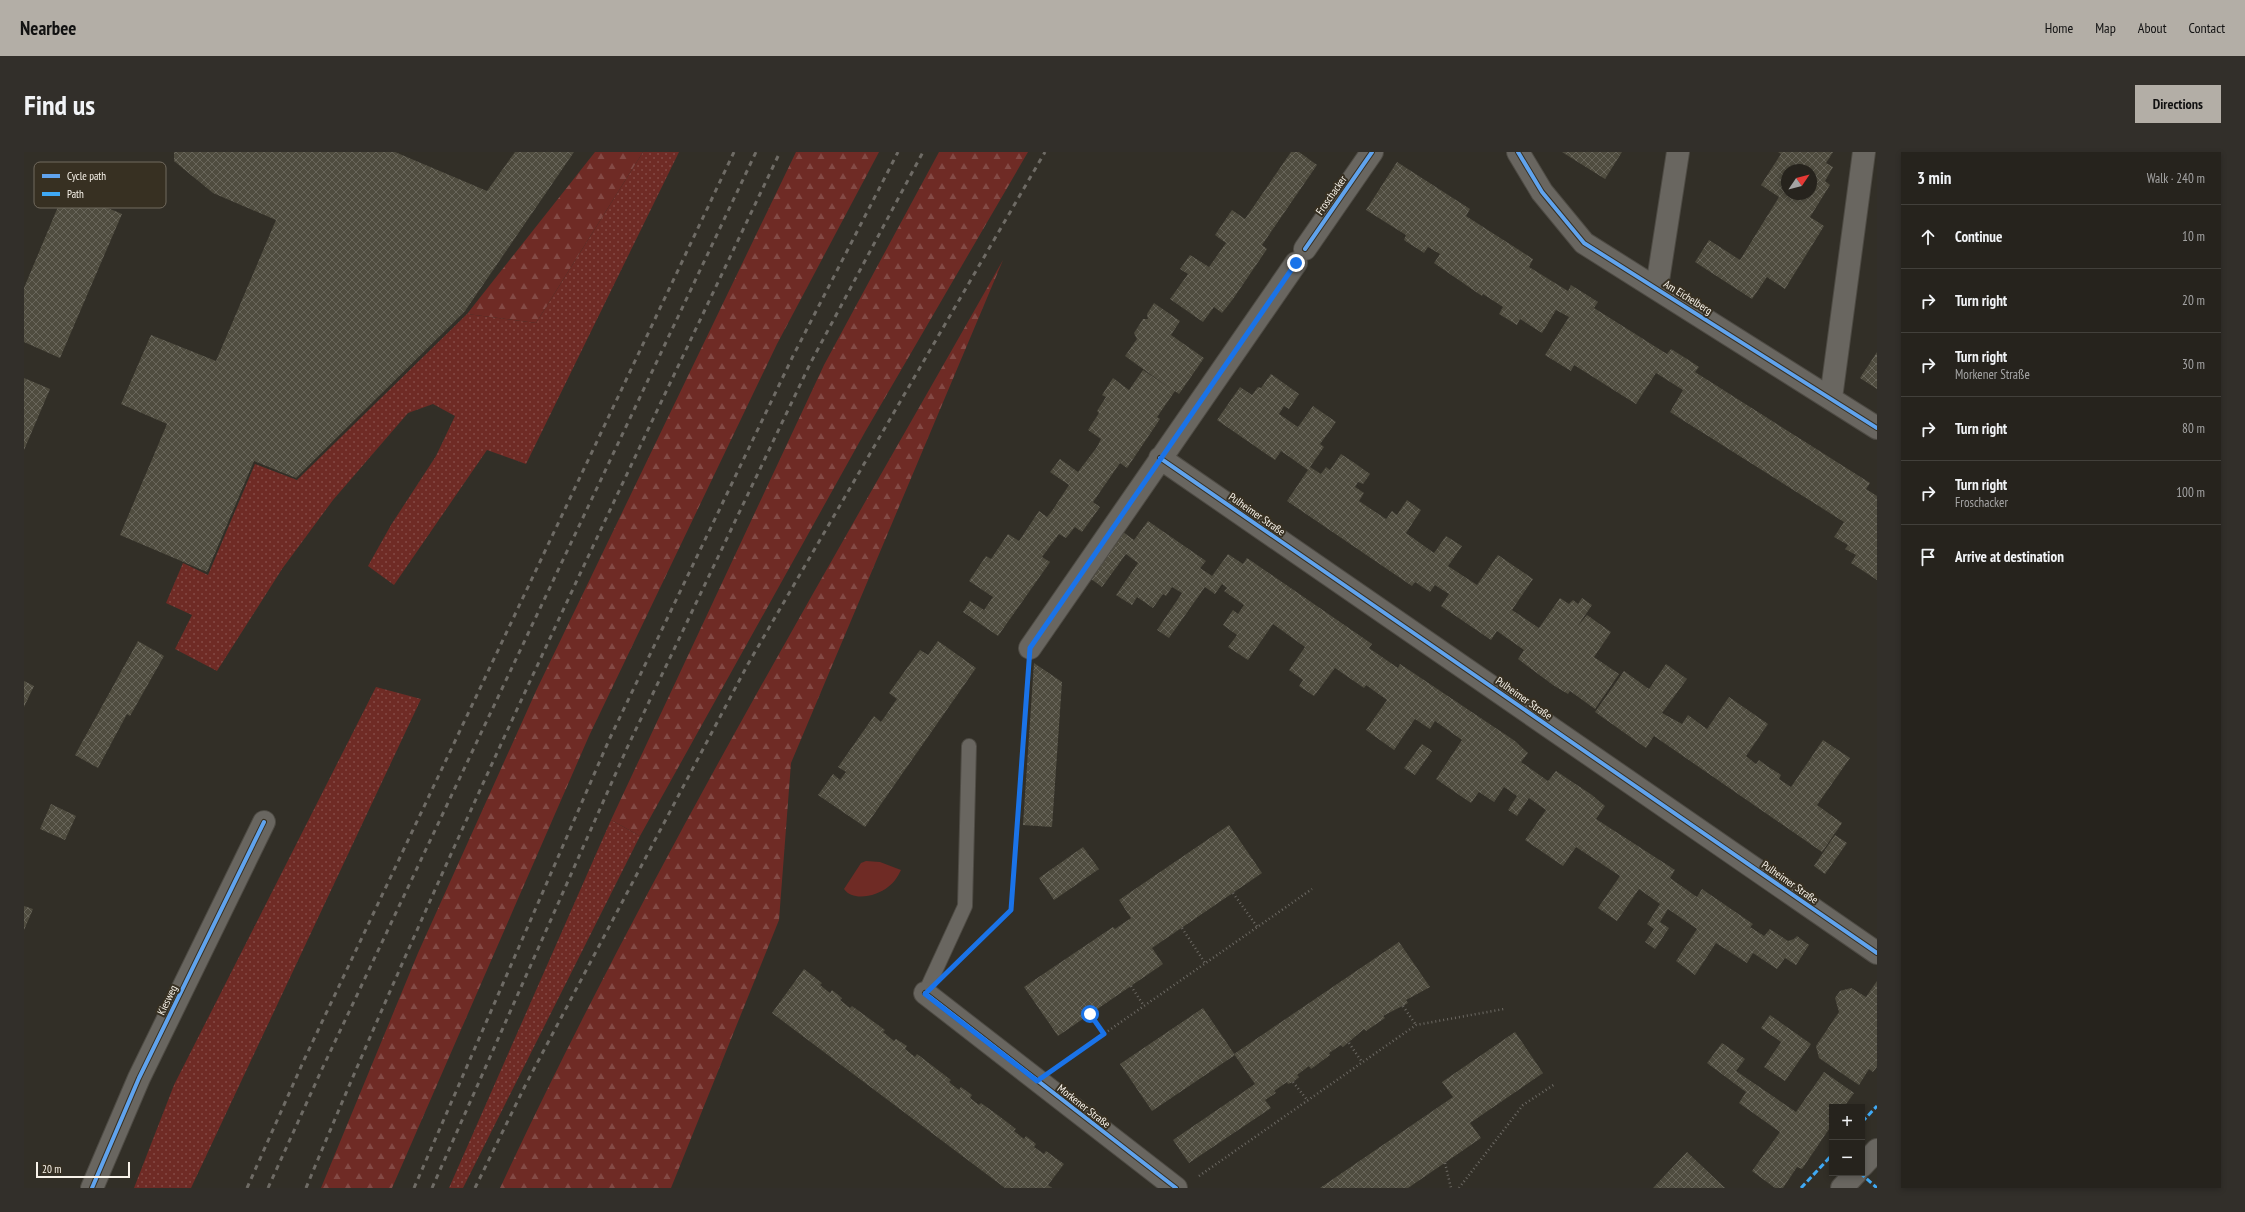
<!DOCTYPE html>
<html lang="en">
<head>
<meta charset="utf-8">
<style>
	body { margin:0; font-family:"PT Sans Narrow",sans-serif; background:#322f2a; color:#f1f3f6 }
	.controls { position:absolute; right:12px; bottom:12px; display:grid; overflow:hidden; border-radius:0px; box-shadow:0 2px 6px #0003 }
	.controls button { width:36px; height:36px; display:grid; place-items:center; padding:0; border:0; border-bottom:1px solid #42403b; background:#26231d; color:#f1f3f6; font:20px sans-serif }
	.compass { position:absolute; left:1757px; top:12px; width:36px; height:36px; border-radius:50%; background:#26231d; box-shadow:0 2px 6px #0003; rotate:55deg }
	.scale { position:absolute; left:12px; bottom:10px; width:94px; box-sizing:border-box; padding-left:4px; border:2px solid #f8f3ea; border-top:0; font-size:11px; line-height:14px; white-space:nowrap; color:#f8f3ea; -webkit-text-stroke:3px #373022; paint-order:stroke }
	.stop { position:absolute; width:12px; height:12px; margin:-9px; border:3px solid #1a73e8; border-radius:50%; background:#fff }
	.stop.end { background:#1a73e8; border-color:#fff; box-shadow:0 1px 4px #0008 }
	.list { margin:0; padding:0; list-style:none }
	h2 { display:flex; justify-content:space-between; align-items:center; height:52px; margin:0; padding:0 16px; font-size:17px }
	h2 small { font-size:13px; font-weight:400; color:#a4a4a4 }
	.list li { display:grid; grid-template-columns:26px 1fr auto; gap:12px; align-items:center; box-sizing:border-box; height:64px; padding:0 16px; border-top:1px solid #42403b }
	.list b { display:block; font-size:15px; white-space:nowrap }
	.list p { margin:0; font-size:13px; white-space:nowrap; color:#a4a4a4 }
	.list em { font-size:13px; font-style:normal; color:#a4a4a4 }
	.icon { flex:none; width:22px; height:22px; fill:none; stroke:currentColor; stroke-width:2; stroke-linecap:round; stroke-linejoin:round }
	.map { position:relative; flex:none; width:1853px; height:1036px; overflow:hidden; border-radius:0px }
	header { display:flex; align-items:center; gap:24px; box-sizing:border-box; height:56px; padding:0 20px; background:#b3aea6; color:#111 }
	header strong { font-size:19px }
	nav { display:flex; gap:22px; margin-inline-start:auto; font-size:14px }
	.intro { display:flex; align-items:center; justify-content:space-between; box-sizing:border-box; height:96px; padding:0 24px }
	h1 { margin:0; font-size:28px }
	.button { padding:10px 18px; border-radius:0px; background:#b3aea6; color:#111; font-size:14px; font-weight:700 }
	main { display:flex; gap:24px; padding:0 24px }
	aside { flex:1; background:#26231d; border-radius:0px; box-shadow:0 2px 6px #0003 }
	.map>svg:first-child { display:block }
</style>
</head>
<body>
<header>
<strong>Nearbee</strong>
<nav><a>Home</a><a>Map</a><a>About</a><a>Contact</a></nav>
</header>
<div class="intro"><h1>Find us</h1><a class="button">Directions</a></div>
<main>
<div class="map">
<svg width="1853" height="1036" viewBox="0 0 1853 1036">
	<defs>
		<pattern id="grass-dots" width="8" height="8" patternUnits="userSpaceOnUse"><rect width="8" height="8" fill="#6f2b25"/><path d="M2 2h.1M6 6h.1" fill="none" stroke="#844a45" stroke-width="1.8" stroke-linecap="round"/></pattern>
		<pattern id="forest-firs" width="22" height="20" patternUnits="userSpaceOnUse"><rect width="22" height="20" fill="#6f2b25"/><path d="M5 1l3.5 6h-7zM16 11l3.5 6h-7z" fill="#844a45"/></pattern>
		<pattern id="building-cross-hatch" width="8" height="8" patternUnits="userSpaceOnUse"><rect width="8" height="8" fill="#4f4c3f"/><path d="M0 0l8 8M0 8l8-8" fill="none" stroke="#69665b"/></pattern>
	</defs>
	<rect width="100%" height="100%" fill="#322f27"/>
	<!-- grass -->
	<path fill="url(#grass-dots)" d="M619,0H655L502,312L463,298L370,433L344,414L367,373L412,304L431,264L409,252L384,261L309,348L258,417L193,519L151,497L168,463L142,451L159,411L184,423L231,312L273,328L443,162L512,171Z
		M352,535L397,547L167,1036H110L150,933Z
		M587,668L616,684L439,1036H425Z"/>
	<!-- forest -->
	<path fill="url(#forest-firs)" d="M571,0H619L512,171L443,162Z
		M772,0H855L753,192L565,584L368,1036H297L394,801L512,539Z
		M915,0H1004L841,280L616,684L587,668L800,213Z
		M979,108L767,611L755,768L647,1036H476C625,717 806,414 979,108Z"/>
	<!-- park -->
	<path fill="#6f2b25" d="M842,709L856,710L877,718C874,724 870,731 864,735C853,744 829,750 820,737L837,711Z"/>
	<!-- building -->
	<path fill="url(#building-cross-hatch)" fill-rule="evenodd" d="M150,0H371L463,39L491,0H550L441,159L272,326L230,309L183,420L96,383L143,272L97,252L127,183L192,209L252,68L189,41L150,9Z
		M1267,0H1275L1293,13L1238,93L1243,97L1209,147L1198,161L1190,155L1179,170L1146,147L1164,122L1156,117L1166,103L1185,115L1202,91L1191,83L1208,58L1221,67Z
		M1538,0H1598L1581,27Z
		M1754,0H1809L1802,11L1809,15L1801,29L1806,33L1786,65L1800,74L1761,137L1743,125L1728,147L1671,110L1685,88L1716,108L1755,45L1737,33L1757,2ZM1763,18H1787V42H1763Z
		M1373,10L1446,57L1442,64L1509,107L1505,115L1544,139L1547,133L1574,150L1570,156L1643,202L1647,197L1663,207L1675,215L1671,220L1846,331L1842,337L1853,344V428L1827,411L1832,403L1821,397L1824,393L1810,385L1820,370L1646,260L1659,238L1632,221L1612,252L1550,213L1547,219L1521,203L1545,165L1532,158L1518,181L1496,167L1493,173L1475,162L1479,155L1459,142L1458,144L1410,111L1416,102L1404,95L1400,101L1380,88L1382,83L1342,58Z
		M41,38L98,62L36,206L0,190V136Z
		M1130,151L1156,169L1147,183L1180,206L1155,242L1151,239L1133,265L1136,267L1103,316L1096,311L1069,350L1076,355L1058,380L1051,375L1042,386L1035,382L1018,405L1026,410L974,484L939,460L946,449L960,458L969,445L945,429L962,404L967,407L984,382L995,389L1015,359L1023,365L1028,359L1045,333L1026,320L1036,307L1054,320L1073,295L1077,287L1064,278L1075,261L1073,259L1082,245L1078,243L1089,226L1105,238L1119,218L1147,237L1101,204L1113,187L1110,181L1119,167H1124L1123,162Z
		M1853,200V237L1836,226Z
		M1247,222L1275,242L1265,257L1260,254L1255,262L1274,275L1289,254L1312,270L1296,292L1300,295L1286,315L1297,322L1302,315L1306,318L1317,302L1332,312L1346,322L1339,332L1334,330L1331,335L1340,341L1335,349L1362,367L1368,359L1373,363L1383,348L1397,358L1382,381L1410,401L1422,384L1438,394L1424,414L1453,433L1474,403L1509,427L1488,458L1515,476L1536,446L1545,452L1549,448L1554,452L1558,446L1568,453L1553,475L1563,463L1587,480L1570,505L1595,522L1571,557L1546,539L1544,542L1529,533L1494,507L1500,498L1473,479L1467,488L1417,454L1425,442L1411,433L1406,440L1391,430L1388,434L1263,349L1284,318L1257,299L1251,308L1193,268L1216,235L1228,243L1234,235L1237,236Z
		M0,226L26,237L0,298Z
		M1124,369L1182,409L1176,416L1188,424L1204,402L1219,412L1223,406L1348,492L1345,496L1374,516L1376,512L1491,589L1504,601L1497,610L1524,629L1532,619L1568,643L1581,654L1572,667L1651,718L1646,726L1673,745L1678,737L1729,772L1726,775L1740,784L1746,777L1764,789L1770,787L1773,784L1785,793L1772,813L1761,806L1753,817L1729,801L1723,811L1692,791L1671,823L1652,809L1673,777L1644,757L1636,770L1645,776L1631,797L1621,790L1630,777L1623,772L1636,752L1615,737L1593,769L1574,756L1596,724L1552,695L1539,714L1501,688L1522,658L1505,646L1493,664L1484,658L1493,644L1480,635L1470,650L1455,640L1447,651L1412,627L1438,588L1411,569L1406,577L1391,567L1370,598L1342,578L1363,548L1342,533L1340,536L1311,516L1290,544L1275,534L1279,528L1265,518L1281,495L1249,472L1224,508L1204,495L1213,483L1199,473L1209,458L1214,462L1220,453L1200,439L1203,436L1198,432L1191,442L1181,435L1145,486L1133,478L1158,441L1148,435L1142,444L1139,442L1129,456L1113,445L1108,453L1092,443L1114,411L1102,402L1078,435L1067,427L1099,380L1110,388Z
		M114,489L140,504L106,564L103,562L74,616L51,603Z
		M914,489L952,516L841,675L794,643L809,622L816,628L822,620L814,615L850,564L857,570L873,547L865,541L896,498L904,503Z
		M1010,511L1038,530L1028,675L999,673Z
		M1642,512L1663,527L1638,561L1658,572L1664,563L1683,577L1705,545L1744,572L1722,604L1732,612L1735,608L1743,614L1757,623L1755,627L1767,635L1799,588L1826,606L1793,653L1818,671L1798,700L1630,584L1622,596L1571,560L1600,519L1625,537Z
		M0,529L10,534L0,555Z
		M1398,592L1408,599L1391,623L1380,616Z
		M27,652L52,664L41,688L16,677Z
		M1205,673L1238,721L1128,796L1139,812L1034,884L1000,835L1089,775L1091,777L1107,766L1095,748Z
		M1811,683L1823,691L1801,722L1790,714Z
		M1059,695L1075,717L1030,748L1015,726Z
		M0,754L9,757L0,778Z
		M1375,790L1406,835L1382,848L1384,851L1359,864L1361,866L1342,879L1340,877L1319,895L1317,893L1305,901L1306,903L1287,917L1285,914L1273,923L1275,925L1269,930L1264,932L1263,930L1250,939L1252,941L1241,948L1247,956L1165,1011L1149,988L1231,932L1210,902Z
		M780,817L798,831L796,833L806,841L808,838L818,846L816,848L826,856L828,854L861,878L859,880L870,889L872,887L883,894L881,897L891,905L893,902L927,928L925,930L935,938L937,935L948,943L946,946L955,953L957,951L975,964L992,977L990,979L1000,987L1002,984L1012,992L1010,995L1020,1002L1022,999L1040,1012L1024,1033L1028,1036H981L748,861Z
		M1853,829V915L1849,920L1845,917L1835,933L1795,906L1792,894L1815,860L1811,846L1816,839L1827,836L1842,845Z
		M1179,856L1211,903L1128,959L1096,912Z
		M1746,863L1787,892L1761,929L1740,915L1757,890L1737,876Z
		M1491,880L1519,921L1446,971L1457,986L1384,1036H1296L1429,945L1418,930Z
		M1698,891L1721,907L1712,919L1772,960L1800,920L1830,941L1820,955H1808V973L1803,980L1778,1017L1773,1015L1759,1036H1751L1728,1019L1756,980L1715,951L1722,940L1683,911Z
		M1663,1000L1701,1036H1629Z"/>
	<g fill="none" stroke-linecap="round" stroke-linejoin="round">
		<!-- service casing -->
		<g stroke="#4e4b44" stroke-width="16">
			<path id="service" d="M901,841L941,754L945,594"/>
		</g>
		<!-- minor casing -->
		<g stroke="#4e4b44" stroke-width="24">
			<path id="minor" d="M1494,0L1518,40L1560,91L1853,276
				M1281,97L1348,0
				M1633,135L1654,0
				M1807,246L1840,0
				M1136,306L1853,801
				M1006,496L1272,111
				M901,841L1152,1036
				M68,1036L115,926L240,670"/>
		</g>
		<!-- tertiary casing -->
		<g stroke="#4e4b44" stroke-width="24">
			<path id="tertiary" d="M1838,1014L1853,998
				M1818,1036L1832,1021"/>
		</g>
		<!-- path -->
		<path stroke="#6d6a64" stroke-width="2.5" stroke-dasharray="1 3" stroke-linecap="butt" d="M1209,741L1234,776
			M1158,776L1181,811
			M950,794L987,758L1004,523
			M1107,834L1120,854
			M1379,854L1392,873
			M1066,862L1080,882
			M1325,891L1338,910
			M1038,911L1288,737
			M1269,930L1284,949
			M1421,1011L1427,1036
			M1175,1024L1392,873L1480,857
			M1435,1036L1499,953L1531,932"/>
		<!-- service -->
		<use href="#service" stroke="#696660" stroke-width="14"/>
		<!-- minor -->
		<use href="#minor" stroke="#696660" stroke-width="22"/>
		<!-- tertiary -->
		<use href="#tertiary" stroke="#696660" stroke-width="22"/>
		<!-- rail -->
		<path stroke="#6e6b65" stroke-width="3" stroke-dasharray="5 5" stroke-linecap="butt" d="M223,1036L280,908L710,0
			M244,1036L298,917L732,0
			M282,1036C428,685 593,343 756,0
			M390,1036L585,588L769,204L874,0
			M408,1036L603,596L786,212L899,0
			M451,1036L501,934L724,512L1021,0"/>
		<!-- quiet -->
		<path stroke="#3fa9f5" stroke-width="3" stroke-dasharray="6 3" stroke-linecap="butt" d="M1838,970L1853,954
			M1836,1021L1853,1036
			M1777,1036L1808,1003"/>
		<!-- cycleway casing -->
		<g stroke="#373022" stroke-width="6">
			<path id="cycleway" d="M1494,0L1518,40L1560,91L1853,276
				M1281,97L1348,0
				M1136,306L1853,801
				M901,841L1152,1036
				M68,1036L115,926L240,670"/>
		</g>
		<!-- cycleway -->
		<use href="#cycleway" stroke="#60a3ed" stroke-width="4"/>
	</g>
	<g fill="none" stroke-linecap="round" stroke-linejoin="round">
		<!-- route -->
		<path stroke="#1a73e8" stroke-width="5" d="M1066,862L1080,882L1013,929L901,842L987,758L1006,496L1272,111"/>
	</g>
	<g text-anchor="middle" stroke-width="4" stroke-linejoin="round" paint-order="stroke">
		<!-- street labels -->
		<g font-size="11" fill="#f8f3ea" stroke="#373022">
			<text transform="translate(1307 43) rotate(-55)" y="4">Froschacker</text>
			<text transform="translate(1664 145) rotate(32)" y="4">Am Eichelberg</text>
			<text transform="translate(1233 362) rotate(35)" y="4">Pulheimer Straße</text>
			<text transform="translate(1500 546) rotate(35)" y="4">Pulheimer Straße</text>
			<text transform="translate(1766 730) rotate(35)" y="4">Pulheimer Straße</text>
			<text transform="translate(143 848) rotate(-64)" y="4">Kiesweg</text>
			<text transform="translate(1060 954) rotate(38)" y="4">Morkener Straße</text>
		</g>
	</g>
	<!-- legend -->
	<rect x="10" y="10" width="132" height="46" rx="6" fill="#373022" stroke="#716a5e" stroke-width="1"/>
	<rect x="18" y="22" width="18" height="4" fill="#60a3ed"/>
	<rect x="18" y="40" width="18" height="4" fill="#3fa9f5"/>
	<g font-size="11" fill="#f8f3ea">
		<text x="43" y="28">Cycle path</text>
		<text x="43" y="46">Path</text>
	</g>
</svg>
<div class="controls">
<button>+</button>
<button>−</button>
</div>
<svg class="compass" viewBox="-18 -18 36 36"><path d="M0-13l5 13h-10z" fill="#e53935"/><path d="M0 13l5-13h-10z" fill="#a4a4a4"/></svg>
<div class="scale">20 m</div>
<div class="stop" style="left:1066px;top:862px"></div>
<div class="stop end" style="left:1272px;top:111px"></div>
</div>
<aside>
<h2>3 min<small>Walk · 240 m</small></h2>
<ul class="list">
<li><svg class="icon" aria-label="ahead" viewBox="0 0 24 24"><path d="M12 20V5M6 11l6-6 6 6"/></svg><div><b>Continue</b></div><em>10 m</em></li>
<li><svg class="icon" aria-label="right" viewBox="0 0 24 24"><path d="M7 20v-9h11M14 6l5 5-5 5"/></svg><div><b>Turn right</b></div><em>20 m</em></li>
<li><svg class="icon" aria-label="right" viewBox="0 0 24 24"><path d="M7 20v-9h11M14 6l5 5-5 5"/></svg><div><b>Turn right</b><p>Morkener Straße</p></div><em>30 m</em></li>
<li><svg class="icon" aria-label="right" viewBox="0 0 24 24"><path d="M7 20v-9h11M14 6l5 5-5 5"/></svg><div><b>Turn right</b></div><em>80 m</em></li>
<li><svg class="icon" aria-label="right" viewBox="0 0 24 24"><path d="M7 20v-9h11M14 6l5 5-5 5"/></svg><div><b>Turn right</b><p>Froschacker</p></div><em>100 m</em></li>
<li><svg class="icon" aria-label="arrive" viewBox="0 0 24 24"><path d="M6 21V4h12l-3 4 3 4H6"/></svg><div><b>Arrive at destination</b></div></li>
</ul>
</aside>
</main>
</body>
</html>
